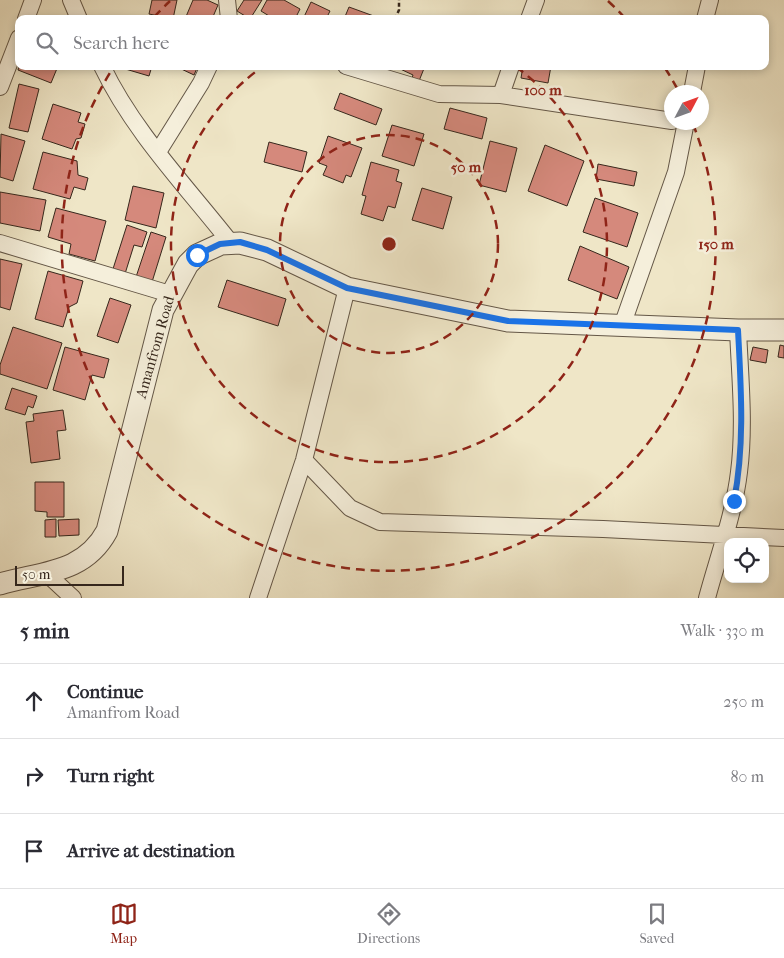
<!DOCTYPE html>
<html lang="en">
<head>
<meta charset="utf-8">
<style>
	body { margin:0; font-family:"IM FELL French Canon",serif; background:#f2f2f3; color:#2b2b33 }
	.controls { position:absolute; right:15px; bottom:15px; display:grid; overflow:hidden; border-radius:10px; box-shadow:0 2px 8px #0003 }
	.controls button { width:45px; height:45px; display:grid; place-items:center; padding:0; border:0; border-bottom:1px solid #e1e1e2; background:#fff; color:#2b2b33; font:25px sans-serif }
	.compass { position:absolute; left:664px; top:85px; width:45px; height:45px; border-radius:50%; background:#fff; box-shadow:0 2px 8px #0003; rotate:49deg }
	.scale { position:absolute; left:15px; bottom:12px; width:109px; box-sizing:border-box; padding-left:5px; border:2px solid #36271c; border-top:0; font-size:14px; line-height:18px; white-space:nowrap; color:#36271c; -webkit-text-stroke:4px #f5efdb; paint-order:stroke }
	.stop { position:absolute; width:15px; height:15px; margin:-11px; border:4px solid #1a73e8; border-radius:50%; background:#fff }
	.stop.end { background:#1a73e8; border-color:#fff; box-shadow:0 1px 5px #0008 }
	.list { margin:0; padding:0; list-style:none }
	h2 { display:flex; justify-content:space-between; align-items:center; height:65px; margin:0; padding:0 20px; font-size:21px }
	h2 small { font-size:16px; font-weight:400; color:#7c7c81 }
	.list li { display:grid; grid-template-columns:32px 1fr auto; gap:15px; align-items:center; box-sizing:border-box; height:75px; padding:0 20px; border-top:1px solid #e1e1e2 }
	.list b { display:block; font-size:19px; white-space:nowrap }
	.list p { margin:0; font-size:16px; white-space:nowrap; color:#7c7c81 }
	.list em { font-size:16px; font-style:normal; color:#7c7c81 }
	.icon { flex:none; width:28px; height:28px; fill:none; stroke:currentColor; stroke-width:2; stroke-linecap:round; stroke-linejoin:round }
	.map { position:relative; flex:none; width:784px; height:598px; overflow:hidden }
	.search { position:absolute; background:#fff; box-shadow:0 2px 8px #0003; left:15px; right:15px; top:15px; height:55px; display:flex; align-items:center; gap:12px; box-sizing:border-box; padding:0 18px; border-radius:10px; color:#7c7c81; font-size:19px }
	.sheet { height:290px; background:#fff }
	nav { display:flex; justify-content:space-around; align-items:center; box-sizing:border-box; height:70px; border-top:1px solid #e1e1e2; background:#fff; font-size:14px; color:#7c7c81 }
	nav a { display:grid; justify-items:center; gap:2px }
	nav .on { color:#8f2418 }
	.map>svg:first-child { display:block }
</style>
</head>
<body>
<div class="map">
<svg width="784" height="598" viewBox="0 0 784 598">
	<rect width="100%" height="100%" fill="#efe6c7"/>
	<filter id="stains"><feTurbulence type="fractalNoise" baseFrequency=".004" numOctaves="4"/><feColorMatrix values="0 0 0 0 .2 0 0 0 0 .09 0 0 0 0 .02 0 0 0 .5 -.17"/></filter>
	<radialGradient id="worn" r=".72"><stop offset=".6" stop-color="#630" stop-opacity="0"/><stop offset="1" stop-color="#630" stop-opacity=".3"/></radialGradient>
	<!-- building -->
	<path fill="#d5897c" stroke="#36271c" d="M152,0H177L173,19L149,14Z
		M193,0H207L218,5L212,19H185Z
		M244,0H262L250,19L237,11Z
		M267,0H284L300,9L295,19H274L261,11Z
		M311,2L330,11L326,19H303Z
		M349,7L382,19H344Z
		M19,66H58L51,83L18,70Z
		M123,66H152L149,76L122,68Z
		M175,66H198L194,75Z
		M394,66H425L419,81L412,78L413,75Z
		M523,66H551L548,83L521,78Z
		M19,84L39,89L28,132L9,128Z
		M340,93L382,109L376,125L334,109Z
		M53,104L81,113L78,122L85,124L81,138L76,139L72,149L42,139Z
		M450,108L487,118L482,139L444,129Z
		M392,125L424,134L414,166L382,156Z
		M1,134L25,141L13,181L0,177Z
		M328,136L362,148L351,177L346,175L343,183L323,175L327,166L319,163Z
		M490,141L517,148L506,192L479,185Z
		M269,142L307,152L302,172L264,162Z
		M545,145L584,161L567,206L528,191Z
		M43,152L77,161L78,175L88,178L85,190L74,187L70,199L33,189Z
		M371,162L399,170L396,181L402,183L395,208L388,206L383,221L361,214L366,196L362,195Z
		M598,164L637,172L634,186L596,179Z
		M133,186L164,193L156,228L125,220Z
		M422,188L452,197L443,229L412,220Z
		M0,192L46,200L40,231L0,223Z
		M595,198L638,213L627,247L583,232Z
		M56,208L106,221L95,261L69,254L71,244L48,237Z
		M127,225L147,232L142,247L134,245L124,277L112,272Z
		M151,232L166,237L152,282L136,277Z
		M580,246L629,267L617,299L568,280Z
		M0,259L22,264L10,310L0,307Z
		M48,271L83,281L77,303L69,307L63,327L35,319Z
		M227,280L286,299L278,326L218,307Z
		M110,298L131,305L118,343L97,336Z
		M13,327L62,343L47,389L0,374V365Z
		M780,345L784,346V358L778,357Z
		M65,347L109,359L104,378L92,375L85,400L53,390Z
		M753,347L768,350L766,363L750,360Z
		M12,388L37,396L33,408L28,406L25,415L5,409Z
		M63,410L66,430L57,431L60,459L31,463L26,422L34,421L33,414Z
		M35,482H64V517H47V512L35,511Z
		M56,519V537H45V520Z
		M79,519V535L59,536L58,520Z"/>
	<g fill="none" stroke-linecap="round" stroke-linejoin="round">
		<!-- minor casing -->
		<g stroke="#645747" stroke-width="18">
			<path id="minor" d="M71,0L79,19
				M227,0L229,19
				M26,19L33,0
				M529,19L536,0
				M705,19L710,0
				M102,66C133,131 186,186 230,242
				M346,66L439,94L501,95L672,121
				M0,87L19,38
				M692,92L697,66
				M501,95L511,66
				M158,152L201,83L209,66
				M0,243L170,294
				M622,326L676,172L686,122
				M304,460L350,508L380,522L603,529L784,538
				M46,573L73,598
				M258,598L304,460L347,288
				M707,598C718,557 734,514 739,472C745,425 740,377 738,330"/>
		</g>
		<!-- tertiary casing -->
		<g stroke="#645747" stroke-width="23">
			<path id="tertiary" d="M0,584C41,572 84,574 107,531L163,310L188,264L197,255L221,244L240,243L267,250L347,288L508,321L738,330H784"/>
		</g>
		<!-- path -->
		<path stroke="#36271c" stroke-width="2.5" stroke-dasharray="4 2.5" stroke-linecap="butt" d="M395,19L399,10V0"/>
		<!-- minor -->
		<use href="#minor" stroke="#f5efdb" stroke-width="16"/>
		<!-- tertiary -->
		<use href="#tertiary" stroke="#f5efdb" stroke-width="21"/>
	</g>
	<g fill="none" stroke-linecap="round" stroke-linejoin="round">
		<!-- route -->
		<path stroke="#1a73e8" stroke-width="6" d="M197,255L220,244L240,242L267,250L347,288L508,321L738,330C741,388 745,444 734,501"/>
	</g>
	<!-- distance rings -->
	<g fill="none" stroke="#8f2418" stroke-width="2.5" stroke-dasharray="9 6">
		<circle cx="389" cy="244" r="109"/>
		<path d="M516 67A218 218 0 1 1 262 67"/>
		<path d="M154 17A327 327 0 0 1 170 1M608 1A327 327 0 0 1 624 17M665 68A327 327 0 0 1 678 90M693 124A327 327 0 1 1 113 68"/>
	</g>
	<g text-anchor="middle" stroke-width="5" stroke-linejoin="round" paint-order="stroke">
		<!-- street labels -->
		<g font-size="15" fill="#36271c" stroke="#f5efdb">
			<text transform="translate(155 347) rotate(-74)" y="5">Amanfrom Road</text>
		</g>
	</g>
	<circle cx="389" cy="244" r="8" fill="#8f2418" stroke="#f5efdb" stroke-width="2.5"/>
	<g font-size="15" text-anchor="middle" font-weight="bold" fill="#8f2418" stroke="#f5efdb" stroke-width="5" stroke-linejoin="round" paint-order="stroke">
		<text x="543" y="95">100 m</text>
		<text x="466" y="172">50 m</text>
		<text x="716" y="249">150 m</text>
	</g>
	<rect width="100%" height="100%" filter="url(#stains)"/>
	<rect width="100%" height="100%" fill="url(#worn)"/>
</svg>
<div class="controls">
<button><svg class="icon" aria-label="locate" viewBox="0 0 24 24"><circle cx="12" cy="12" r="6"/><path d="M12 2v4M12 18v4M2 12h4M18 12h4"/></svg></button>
</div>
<svg class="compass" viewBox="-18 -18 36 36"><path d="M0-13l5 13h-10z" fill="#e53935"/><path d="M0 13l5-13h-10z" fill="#7c7c81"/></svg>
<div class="scale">50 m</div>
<div class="stop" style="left:197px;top:255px"></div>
<div class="stop end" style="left:734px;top:501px"></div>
<div class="search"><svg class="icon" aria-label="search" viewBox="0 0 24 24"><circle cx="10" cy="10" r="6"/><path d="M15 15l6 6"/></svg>Search here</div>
</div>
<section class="sheet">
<h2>5 min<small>Walk · 330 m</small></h2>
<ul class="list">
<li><svg class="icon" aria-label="ahead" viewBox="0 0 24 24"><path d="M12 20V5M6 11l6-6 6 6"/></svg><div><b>Continue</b><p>Amanfrom Road</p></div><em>250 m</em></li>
<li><svg class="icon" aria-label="right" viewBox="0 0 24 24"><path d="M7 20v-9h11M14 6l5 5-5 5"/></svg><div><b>Turn right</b></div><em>80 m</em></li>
<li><svg class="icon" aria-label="arrive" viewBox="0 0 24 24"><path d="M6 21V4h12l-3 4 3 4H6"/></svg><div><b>Arrive at destination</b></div></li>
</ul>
</section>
<nav>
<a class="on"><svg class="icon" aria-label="map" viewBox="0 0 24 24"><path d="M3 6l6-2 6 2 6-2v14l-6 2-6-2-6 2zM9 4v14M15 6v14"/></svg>Map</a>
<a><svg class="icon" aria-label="directions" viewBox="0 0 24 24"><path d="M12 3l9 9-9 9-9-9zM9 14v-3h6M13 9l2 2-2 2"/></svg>Directions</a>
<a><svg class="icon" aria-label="saved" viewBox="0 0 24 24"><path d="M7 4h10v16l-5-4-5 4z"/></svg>Saved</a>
</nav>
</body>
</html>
